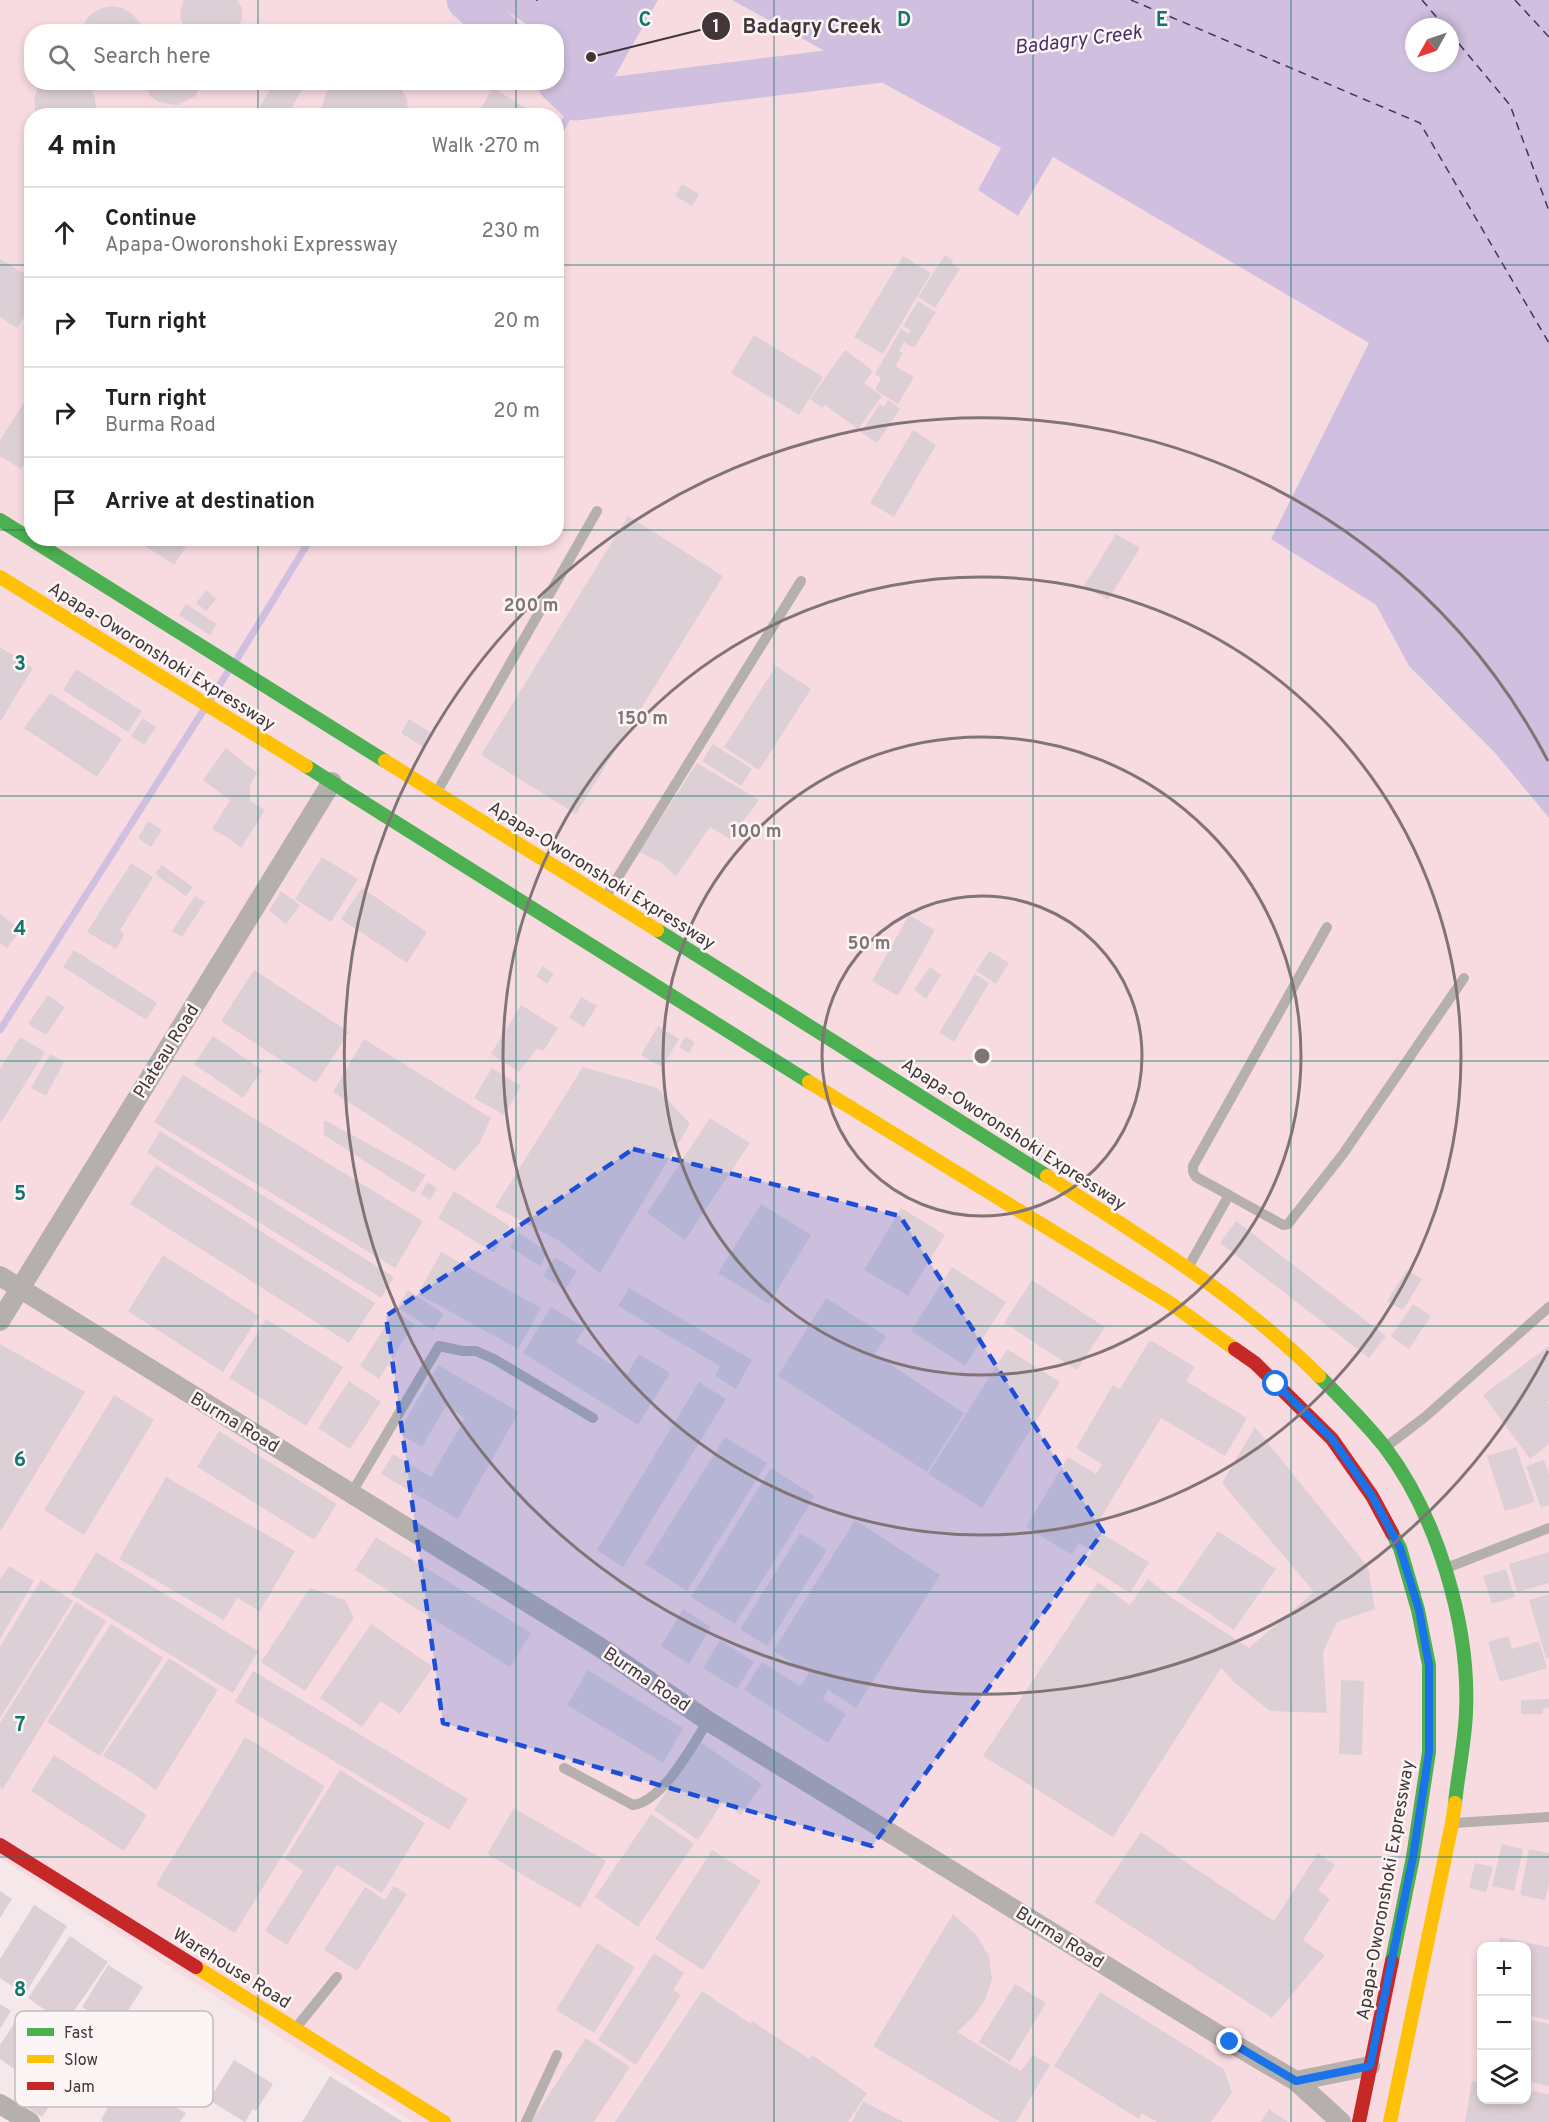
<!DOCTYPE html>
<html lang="en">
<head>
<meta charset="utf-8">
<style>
	body { margin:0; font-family:Overpass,sans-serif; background:#f6f6f6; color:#222 }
	.controls { position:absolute; right:18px; bottom:18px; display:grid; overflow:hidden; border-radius:12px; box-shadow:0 3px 9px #0003 }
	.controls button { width:54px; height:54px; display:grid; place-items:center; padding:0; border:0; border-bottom:2px solid #e0e0e0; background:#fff; color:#222; font:30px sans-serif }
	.compass { position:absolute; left:1405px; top:18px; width:54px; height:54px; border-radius:50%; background:#fff; box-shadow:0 3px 9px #0003; rotate:230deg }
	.stop { position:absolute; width:18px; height:18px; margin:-14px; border:4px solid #1a73e8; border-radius:50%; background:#fff }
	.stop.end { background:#1a73e8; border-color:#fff; box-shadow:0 2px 6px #0008 }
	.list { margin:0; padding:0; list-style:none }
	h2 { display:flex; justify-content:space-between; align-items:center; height:78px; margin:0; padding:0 24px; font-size:26px }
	h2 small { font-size:20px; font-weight:400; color:#767676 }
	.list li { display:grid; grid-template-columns:39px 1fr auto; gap:18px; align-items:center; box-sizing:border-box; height:90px; padding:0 24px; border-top:2px solid #e0e0e0 }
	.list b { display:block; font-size:22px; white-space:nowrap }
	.list p { margin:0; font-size:20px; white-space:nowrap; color:#767676 }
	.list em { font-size:20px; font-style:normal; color:#767676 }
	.icon { flex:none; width:33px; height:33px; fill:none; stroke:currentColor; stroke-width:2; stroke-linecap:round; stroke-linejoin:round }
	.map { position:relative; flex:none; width:1549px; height:2122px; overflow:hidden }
	.search { position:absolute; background:#fff; box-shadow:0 3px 9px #0003; left:24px; top:24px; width:540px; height:66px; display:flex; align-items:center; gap:15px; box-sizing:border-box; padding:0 21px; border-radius:24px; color:#767676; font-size:22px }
	.panel { position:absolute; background:#fff; box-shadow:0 3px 9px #0003; left:24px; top:108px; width:540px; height:438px; border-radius:24px }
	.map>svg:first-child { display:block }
</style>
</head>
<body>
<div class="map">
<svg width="1549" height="2122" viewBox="0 0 1549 2122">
	<rect width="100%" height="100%" fill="#f6e8ea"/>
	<!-- built -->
	<path fill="#f8dbe0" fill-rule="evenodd" d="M0,0H491L529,26L531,31L32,32V82L544,83L545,87L591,114L606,92L658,0H732L1001,148L1018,216L1053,157L1370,343L1271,539L1376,605L1409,666L1496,754L1549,818V2122H412L0,1858ZM32,116H556V538H32ZM1482,1946H1526V2100H1482Z"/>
	<!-- water -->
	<path fill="#d0bfdf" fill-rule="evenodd" d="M491,0H658L606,92L591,114L574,111L545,87L544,83L556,82V32L531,31L529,26Z
		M732,0H1549V818L1496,754L1409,666L1376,605L1271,539L1369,343L1053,157L1018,216L978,190L1001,148ZM1414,27H1450V63H1414Z"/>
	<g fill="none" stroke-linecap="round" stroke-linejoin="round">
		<!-- stream -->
		<path stroke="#d0bfdf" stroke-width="7" d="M556,138L575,104
			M237,659L311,538
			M211,699L227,673
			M0,1030L203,711"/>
		<!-- river -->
		<path stroke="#d0bfdf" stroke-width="39" d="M466,0L501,32
			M556,82L576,101L907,60"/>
		<!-- ferry -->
		<path stroke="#482f66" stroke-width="1.5" stroke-dasharray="8 6" stroke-linecap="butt" d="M536,0H538
			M1131,0L1420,123L1549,343
			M1422,0L1445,27
			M1515,0L1549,37
			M1450,33L1510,105L1549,211"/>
	</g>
	<!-- building -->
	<path fill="#ddcfd6" d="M184,0H237L242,8V18L239,28L237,32H186L180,18L181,7Z
		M112,6L122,8L131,13L139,21L143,32H81L86,20L92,13L102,8Z
		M44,82H86L91,89L95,98L96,109L94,116H36L34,98L38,88Z
		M143,82H202L195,96L177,105L158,102L150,96Z
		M274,82H306L287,116H255Z
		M333,82H397L407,99L408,116H323L322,107L326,93Z
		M493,88L538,116H476Z
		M682,184L699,194L692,206L675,196Z
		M945,255L953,261L952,264L960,269L935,308L918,297Z
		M903,256L931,273L883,354L854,337Z
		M0,259L32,278V305L17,328L0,317Z
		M918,301L936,312L914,348L904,342L899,351L903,353L895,366L914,377L898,404L875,390L881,378L875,374L901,329L909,334L911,331L903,326Z
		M754,335L823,377L799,415L731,373Z
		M845,350L873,371L864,383L882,396L858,429L825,405L822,408L810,399Z
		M32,390V452L21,469L0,456V440Z
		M888,400L900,409L877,443L861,432L880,404L884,407Z
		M913,430L936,445L894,517L870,503Z
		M628,516L723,576L576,814L481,755Z
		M1116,534L1140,548L1108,600L1084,586Z
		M133,538H188L190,540L174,565Z
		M206,590L216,599L206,611L196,603Z
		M186,604L217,624L210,635L179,615Z
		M0,647L33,668L0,722Z
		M776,666L811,689L759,770L724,747Z
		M76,669L142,711L128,732L63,690Z
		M50,693L122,739L97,777L24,728Z
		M143,718L156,727L144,745L131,736Z
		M409,719L433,734L425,748L401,733Z
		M713,744L752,769L741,786L702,761Z
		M226,748L257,773L250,785V801L265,810L241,848L230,839L212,829L230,800L203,780Z
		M697,763L759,800L730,839L710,827L676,876L662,863L639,852Z
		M148,821L162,830L151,847L138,838Z
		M322,857L358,879L331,922L295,899Z
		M131,863L153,877L120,930L124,935L116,949L87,932Z
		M162,865L193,887L186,896L155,874Z
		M362,888L427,932L407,963L341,919Z
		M281,891L300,905L286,924L269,911Z
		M195,896L205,902L182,937L172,931Z
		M0,914L21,930L7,948L0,943Z
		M909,915L935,930L898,996L872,981Z
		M74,950L157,1003L146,1020L63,967Z
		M989,951L1009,963L996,984L976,971Z
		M543,966L554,974L547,984L536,976Z
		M930,967L941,975L926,999L914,990Z
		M254,970L349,1032L316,1083L221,1021Z
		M975,974L989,983L954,1042L939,1033Z
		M48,995L65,1007L46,1035L28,1024Z
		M581,997L597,1006L584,1027L569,1018Z
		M521,1005L558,1028L543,1051L537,1048L519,1072L491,1054Z
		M658,1026L679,1039L662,1067L641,1055Z
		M213,1036L262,1070L243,1098L194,1064Z
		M20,1037L45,1052L0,1124V1069Z
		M685,1037L695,1042L689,1053L679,1047Z
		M364,1039L491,1118L479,1144L455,1171L333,1092Z
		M50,1054L64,1062L46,1096L31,1088Z
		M583,1067L657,1088L690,1124L600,1273L558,1240L495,1207Z
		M492,1068L521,1086L504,1115L474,1098Z
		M183,1075L423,1221L395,1268L154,1122Z
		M710,1118L750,1143L685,1240L647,1213Z
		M324,1120L426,1175L414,1193L324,1135Z
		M160,1131L394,1277L381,1298L147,1153Z
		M156,1165L375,1303L349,1343L130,1204Z
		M427,1182L437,1188L430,1200L421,1194Z
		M454,1191L510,1226L494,1253L438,1218Z
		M761,1204L811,1235L769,1304L718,1273Z
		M901,1208L945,1235L908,1296L864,1270Z
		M1236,1221L1386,1336L1369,1358L1220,1243Z
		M519,1233L548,1252L540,1266L510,1247Z
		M441,1252L541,1308L518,1349L418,1294Z
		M163,1255L259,1316L223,1372L128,1311Z
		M555,1257L577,1271L565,1290L543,1276Z
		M952,1267L1006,1302L965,1366L911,1331Z
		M1407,1270L1422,1279L1403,1310L1387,1301Z
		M1032,1280L1105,1327L1077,1370L1004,1323Z
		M629,1288L752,1360L736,1389L715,1376L720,1366L618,1306Z
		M408,1290L444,1314L433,1330L397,1307Z
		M826,1298L886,1336L875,1354L964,1413L927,1472L778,1376Z
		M1413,1304L1431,1316L1409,1349L1391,1336Z
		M551,1307L585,1328L576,1342L627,1374L639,1354L670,1373L638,1425L523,1353Z
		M395,1311L414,1324L379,1379L360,1366Z
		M266,1319L343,1367L306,1426L229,1378Z
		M1150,1340L1195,1367L1186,1381L1247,1418L1225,1456L1161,1418L1094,1529L1149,1562L1130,1593L1084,1564L1092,1551L1079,1543L1072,1555L1026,1527L1068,1457L1096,1474L1102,1464L1076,1448L1113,1385L1120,1389Z
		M0,1344L85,1392L0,1532Z
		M1549,1346V1401L1547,1402L1549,1404V1444L1530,1459L1483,1395Z
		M1007,1349L1060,1382L982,1508L928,1474Z
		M438,1365L519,1412L458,1519L381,1474L393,1454L431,1477L465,1418L446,1406L422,1447L398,1433Z
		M349,1381L381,1402L350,1449L318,1428Z
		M699,1382L726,1399L623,1567L597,1550Z
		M114,1395L154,1420L84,1535L44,1510Z
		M1255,1427L1368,1567L1375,1609L1337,1622L1323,1652L1327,1713L1270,1711L1235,1683L1221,1668L1113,1837L983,1756L1098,1582L1130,1605L1148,1579L1172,1598L1249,1648L1314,1592L1222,1483Z
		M219,1431L337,1504L314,1540L197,1467Z
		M725,1437L767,1463L687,1591L645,1564Z
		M1516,1447L1535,1502L1505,1511L1487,1456Z
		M1544,1460L1549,1474V1505L1541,1508L1526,1466Z
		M771,1468L815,1496L735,1624L691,1597Z
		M166,1477L295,1551L260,1611L237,1598L224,1620L119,1559Z
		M855,1520L940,1575L856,1708L828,1690L823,1699L846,1714L828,1743L744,1690L762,1662L800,1686L809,1673L773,1651Z
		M1218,1531L1276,1569L1234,1630L1176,1592Z
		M800,1533L827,1550L767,1646L740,1629Z
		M376,1537L531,1633L510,1667L355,1570Z
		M96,1552L258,1651L233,1693L71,1594Z
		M1549,1552V1583L1517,1592L1509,1564Z
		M9,1566L34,1581L0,1639V1580Z
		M1506,1569L1515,1597L1492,1604L1483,1576Z
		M41,1580L73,1601L0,1718V1647Z
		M310,1588L345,1600L354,1618L305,1691L261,1662Z
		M1549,1594V1658H1546L1529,1600Z
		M76,1602L106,1621L3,1789L0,1787V1723Z
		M683,1609L711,1627L689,1664L661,1646Z
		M111,1624L163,1658L100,1756L47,1722Z
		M371,1624L433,1667L400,1714L380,1701L362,1727L320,1698Z
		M1508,1636L1512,1649L1539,1641L1547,1668L1500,1682L1488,1642Z
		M720,1640L754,1662L737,1689L703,1668Z
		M169,1658L218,1690L156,1790L131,1772L103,1756Z
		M588,1670L683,1728L663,1763L567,1705Z
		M253,1671L468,1799L449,1830L235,1702Z
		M1341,1680L1364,1681L1362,1755L1339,1754Z
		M1549,1699V1708L1543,1709V1714H1521V1700Z
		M245,1737L325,1786L235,1933L156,1885Z
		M700,1742L762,1784L741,1815L723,1802L698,1840L654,1810Z
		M54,1755L147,1815L124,1851L31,1791Z
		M340,1770L425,1823L382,1893L337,1865L287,1945L265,1931L303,1871L285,1859Z
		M514,1808L606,1861L580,1908L487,1854Z
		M651,1814L694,1844L638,1927L595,1897Z
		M1141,1832L1274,1921L1318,1853L1335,1865L1318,1890L1330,1899L1303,1940L1325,1955L1272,2018L1094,1902Z
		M1502,1844L1523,1849L1514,1891L1492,1886Z
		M1529,1849L1549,1853V1883L1545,1900L1520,1895Z
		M712,1850L761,1881L703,1970L655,1939Z
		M1475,1863L1493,1867L1486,1892L1469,1888Z
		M394,1886L407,1894L357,1971L324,1950L365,1887L385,1900Z
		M0,1891L12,1899L0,1918Z
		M34,1905L67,1926L25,1994L0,1978V1959Z
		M953,1914L977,1936L989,1956L992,1979L985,2000L974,2016L957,2032L1021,2071L1033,2055L1050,2065L1016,2122H1000L873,2046Z
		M70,1936L108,1962L65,2024L28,1998Z
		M1500,1937L1549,1947V2020L1526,2015V1946H1498Z
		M597,1943L635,1967L594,2033L556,2010Z
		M654,1953L684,1973L673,1990L681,1995L636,2065L598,2040Z
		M108,1965L143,1987L112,2036L86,2020L91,2012L82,2007Z
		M1015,1984L1046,2003L1010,2062L979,2042Z
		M702,1991L751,2024L752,2021L809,2059L812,2055L867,2093L848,2122H615Z
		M1100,1992L1224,2069L1232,2093L1211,2122H1157L1142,2113L1139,2119L1054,2066Z
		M0,2004L11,2011L0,2029Z
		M21,2013L50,2032L22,2074L0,2059V2045Z
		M1526,2019L1549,2024V2086L1526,2081Z
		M586,2038L630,2067L594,2122H531Z
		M234,2060L273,2084L256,2111L253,2109L245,2122L209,2100Z
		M116,2071L127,2077L130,2072L147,2082L138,2096L153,2105L162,2091L179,2101L175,2107L186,2113L180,2122H104L101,2120L108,2107L99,2100Z
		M330,2076L403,2122H302Z
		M1472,2081L1482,2083V2100H1526V2090L1549,2094V2122H1465Z
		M32,2084L44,2092L42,2094L53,2101L42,2117L20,2103Z
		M863,2101L903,2122H852Z
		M1269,2109L1288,2122H1261Z"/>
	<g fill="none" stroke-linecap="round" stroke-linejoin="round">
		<!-- lane -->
		<path stroke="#b5afae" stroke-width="10" d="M438,790L597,511
			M607,895L801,581
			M1229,1195L1283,1225L1288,1224L1343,1154L1464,978
			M1190,1264L1229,1195L1196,1177L1193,1172V1166L1327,927
			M1387,1446L1425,1417L1549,1307
			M351,1494L439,1346L463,1351H476L494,1359L593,1418
			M1449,1567L1549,1528
			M564,1768L633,1805C663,1801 692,1746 708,1721
			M1454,1823L1549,1817
			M295,2029L337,1977
			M526,2122L557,2055"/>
		<!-- street -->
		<path stroke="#b5afae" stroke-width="20" d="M0,1276L598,1646L708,1721L1230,2042L1296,2081L1341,2122
			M0,1321L332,782
			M1296,2081L1370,2066
			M0,2104L30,2122"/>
		<!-- fast -->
		<path stroke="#4caf50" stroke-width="14" d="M0,520L385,761
			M306,766L809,1082
			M657,930L1047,1176
			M1319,1376C1341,1398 1364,1421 1384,1446C1437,1515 1470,1625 1466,1712C1465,1742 1458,1773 1455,1803
			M1392,1961L1413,1857L1429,1752V1665L1418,1610L1400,1548L1392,1533"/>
		<!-- slow -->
		<path stroke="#ffc107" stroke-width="14" d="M0,577L306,766
			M385,761L657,930
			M809,1082L1170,1303L1235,1349
			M1047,1176C1141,1237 1239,1296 1319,1376
			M196,1967L444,2122
			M1390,2122L1452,1823L1455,1803"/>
		<!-- jam -->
		<path stroke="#c62828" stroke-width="14" d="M1235,1349L1255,1363L1332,1439L1372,1496L1392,1533
			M0,1845L196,1967
			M1359,2122L1392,1961"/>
	</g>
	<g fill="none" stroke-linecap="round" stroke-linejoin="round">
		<!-- route -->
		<path stroke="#1a73e8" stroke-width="8" d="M1230,2042L1296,2081L1370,2066L1413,1857L1429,1752V1665L1419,1610L1400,1548L1372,1496L1332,1439L1276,1384"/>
	</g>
	<!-- marked area -->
	<path fill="#1d4ed8" fill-opacity="0.2" stroke="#1d4ed8" stroke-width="4.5" stroke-dasharray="12 8" stroke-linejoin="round" d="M633,1149L900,1216L1103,1532L872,1846L443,1723L386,1316Z"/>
	<!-- grid -->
	<path fill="none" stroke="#0f766e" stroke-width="1.5" stroke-opacity="0.55" d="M258,0V32M516,0V32M774,0V2122M1033,0V2122M1291,0V2122M258,82V116M516,82V116M0,265H32M556,265H1549M0,530H32M556,530H1549M258,538V2122M516,538V2122M0,796H1549M0,1061H1549M0,1326H1549M0,1592H1549M0,1857H1549"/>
	<!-- distance rings -->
	<g fill="none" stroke="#817476" stroke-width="3">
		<circle cx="982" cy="1056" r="160"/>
		<circle cx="982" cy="1056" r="319"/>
		<circle cx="982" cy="1056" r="479"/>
		<path d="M1548 1351A638 638 0 1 1 1548 761"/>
	</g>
	<g text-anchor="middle" stroke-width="5" stroke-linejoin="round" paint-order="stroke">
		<!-- street labels -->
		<g font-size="18" fill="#423638" stroke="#fcf5f6">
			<text transform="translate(162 656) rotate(32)" y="6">Apapa-Oworonshoki Expressway</text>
			<text transform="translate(602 875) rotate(32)" y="6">Apapa-Oworonshoki Expressway</text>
			<text transform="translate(166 1051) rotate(-58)" y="6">Plateau Road</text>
			<text transform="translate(1014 1134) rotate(33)" y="6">Apapa-Oworonshoki Expressway</text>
			<text transform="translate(235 1422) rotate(31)" y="6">Burma Road</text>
			<text transform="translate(647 1679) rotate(34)" y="6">Burma Road</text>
			<text transform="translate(1385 1890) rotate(-80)" y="6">Apapa-Oworonshoki Expressway</text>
			<text transform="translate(1060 1937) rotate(32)" y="6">Burma Road</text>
			<text transform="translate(232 1968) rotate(32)" y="6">Warehouse Road</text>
		</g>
		<!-- water labels -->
		<g font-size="20" font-style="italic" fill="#482f66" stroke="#fcf5f6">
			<text transform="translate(1078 39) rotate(-7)" y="7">Badagry Creek</text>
		</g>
	</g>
	<!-- legend -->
	<rect x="15" y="2011" width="198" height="96" rx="9" fill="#fcf5f6" stroke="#c4bcbd" stroke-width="1.5"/>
	<rect x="27" y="2028" width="27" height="8" fill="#4caf50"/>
	<rect x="27" y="2055" width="27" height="8" fill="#ffc107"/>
	<rect x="27" y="2082" width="27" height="8" fill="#c62828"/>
	<g font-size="16" fill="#423638">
		<text x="64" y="2038">Fast</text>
		<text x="64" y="2065">Slow</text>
		<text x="64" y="2092">Jam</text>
	</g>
	<g font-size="20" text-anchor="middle" font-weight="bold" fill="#0f766e" stroke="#fcf5f6" stroke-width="5" stroke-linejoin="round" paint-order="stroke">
		<text x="645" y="26">C</text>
		<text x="904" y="26">D</text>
		<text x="1162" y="26">E</text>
		<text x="20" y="670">3</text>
		<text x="20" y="935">4</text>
		<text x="20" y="1200">5</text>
		<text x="20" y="1466">6</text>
		<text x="20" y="1731">7</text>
		<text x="20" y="1996">8</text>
	</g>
	<circle cx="982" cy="1056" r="9" fill="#817476" stroke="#fcf5f6" stroke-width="3"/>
	<g font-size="18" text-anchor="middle" font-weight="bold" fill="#817476" stroke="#fcf5f6" stroke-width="5" stroke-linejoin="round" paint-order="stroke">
		<text x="531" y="611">200 m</text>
		<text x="643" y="724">150 m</text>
		<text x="756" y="837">100 m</text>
		<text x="869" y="949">50 m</text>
	</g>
	<!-- callouts -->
	<path fill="none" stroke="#423638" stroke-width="2" d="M591 57L716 26"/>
	<g fill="#423638" stroke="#fcf5f6" stroke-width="2">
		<circle cx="591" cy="57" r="6"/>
		<circle cx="716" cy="26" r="15"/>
	</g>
	<g font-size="18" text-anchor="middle" font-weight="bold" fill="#fff">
		<text x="716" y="32">1</text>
	</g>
	<g font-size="20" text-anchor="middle" font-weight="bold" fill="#423638" stroke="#fcf5f6" stroke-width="5" stroke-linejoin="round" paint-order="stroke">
		<text x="812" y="33">Badagry Creek</text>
	</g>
</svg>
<div class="controls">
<button>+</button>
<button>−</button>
<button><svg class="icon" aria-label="layers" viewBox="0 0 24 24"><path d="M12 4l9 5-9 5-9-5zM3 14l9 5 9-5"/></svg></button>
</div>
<svg class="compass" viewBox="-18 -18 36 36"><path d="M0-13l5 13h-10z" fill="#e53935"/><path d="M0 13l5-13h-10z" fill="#767676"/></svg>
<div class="stop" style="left:1276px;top:1384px"></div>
<div class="stop end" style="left:1230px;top:2042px"></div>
<div class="search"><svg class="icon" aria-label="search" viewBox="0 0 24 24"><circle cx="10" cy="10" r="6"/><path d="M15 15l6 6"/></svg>Search here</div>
<section class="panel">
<h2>4 min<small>Walk · 270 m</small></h2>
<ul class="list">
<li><svg class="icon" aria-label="ahead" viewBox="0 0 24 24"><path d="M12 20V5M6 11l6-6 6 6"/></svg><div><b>Continue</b><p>Apapa-Oworonshoki Expressway</p></div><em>230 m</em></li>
<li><svg class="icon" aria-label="right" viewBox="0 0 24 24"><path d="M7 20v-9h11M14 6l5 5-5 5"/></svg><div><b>Turn right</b></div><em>20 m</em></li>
<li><svg class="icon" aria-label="right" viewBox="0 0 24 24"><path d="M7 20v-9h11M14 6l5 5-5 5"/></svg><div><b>Turn right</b><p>Burma Road</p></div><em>20 m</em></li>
<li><svg class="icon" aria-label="arrive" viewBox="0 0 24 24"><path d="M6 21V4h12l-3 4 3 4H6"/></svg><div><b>Arrive at destination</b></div></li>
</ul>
</section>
</div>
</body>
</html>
